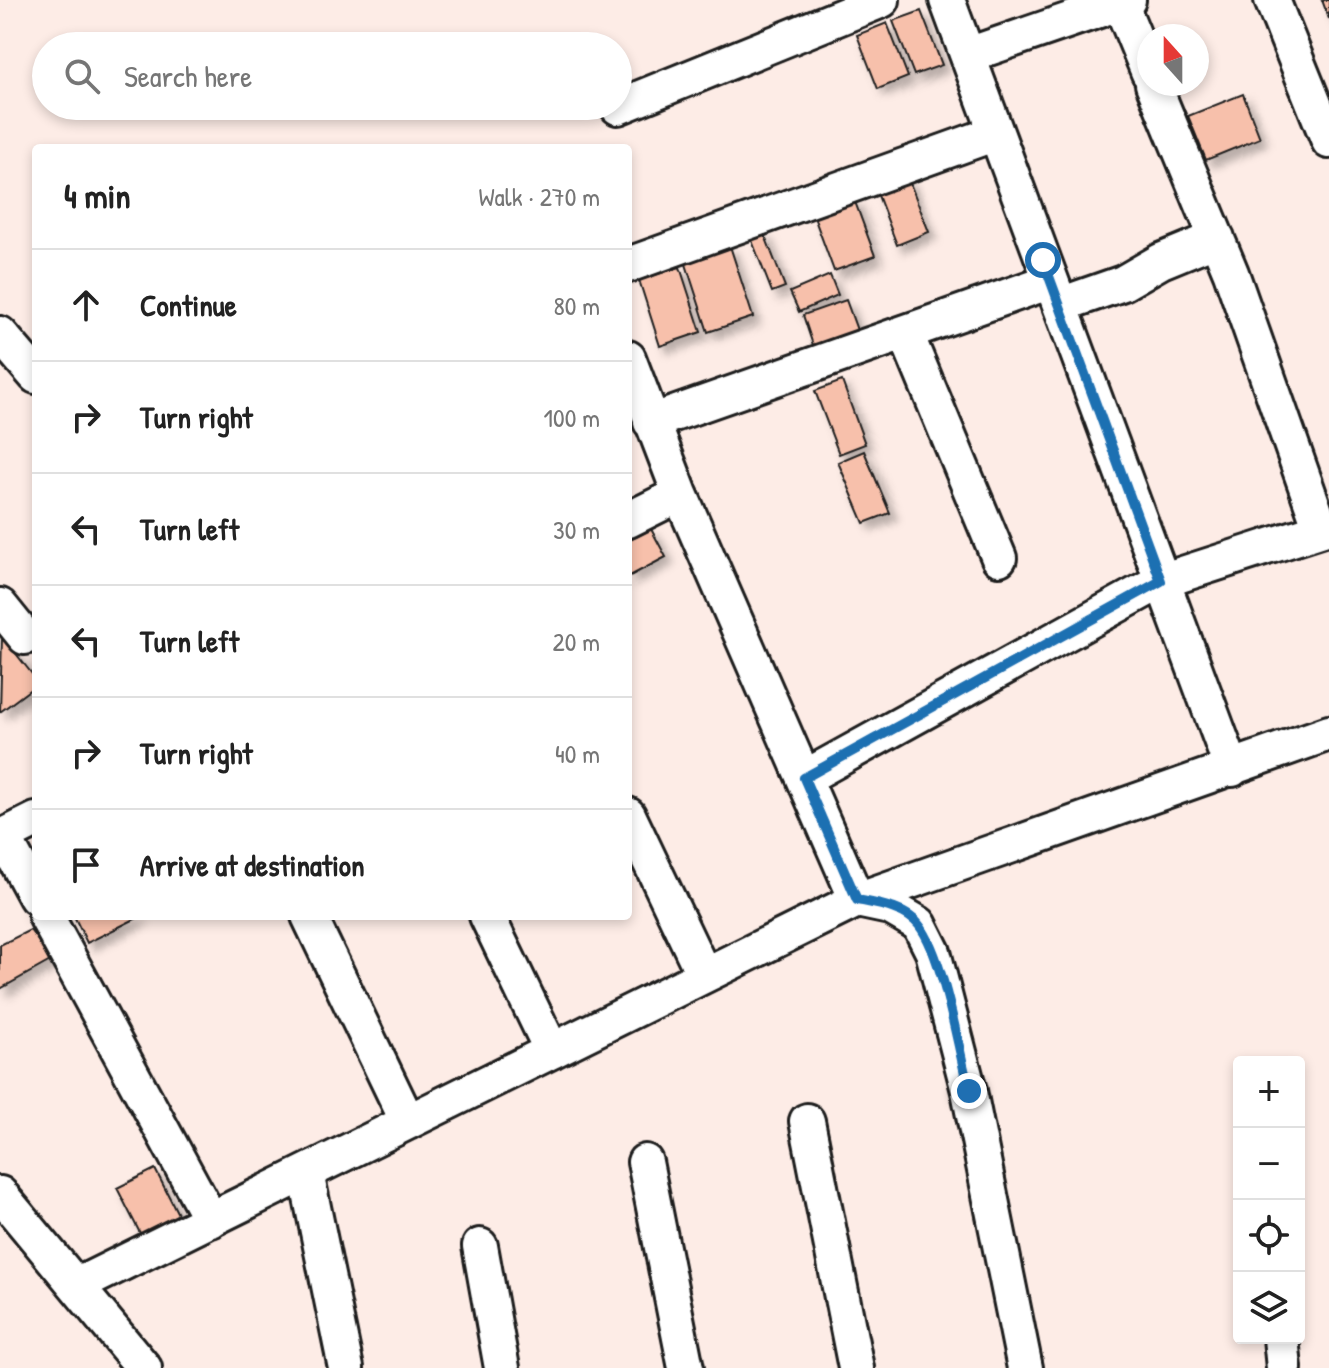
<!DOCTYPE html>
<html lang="en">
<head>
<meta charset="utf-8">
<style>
	body { margin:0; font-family:"Patrick Hand",sans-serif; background:#f6f6f6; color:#222 }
	.controls { position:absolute; right:24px; bottom:24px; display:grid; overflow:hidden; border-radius:8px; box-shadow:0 4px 12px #0003 }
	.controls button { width:72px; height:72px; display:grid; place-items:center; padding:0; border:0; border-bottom:2px solid #e0e0e0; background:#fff; color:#222; font:40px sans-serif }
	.compass { position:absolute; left:1137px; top:24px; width:72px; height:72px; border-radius:50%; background:#fff; box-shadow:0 4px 12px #0003; rotate:339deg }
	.stop { position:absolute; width:24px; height:24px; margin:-18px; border:6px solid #1f6fb2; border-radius:50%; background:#fff }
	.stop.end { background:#1f6fb2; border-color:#fff; box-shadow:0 2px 8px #0008 }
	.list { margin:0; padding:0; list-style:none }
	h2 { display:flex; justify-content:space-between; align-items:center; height:104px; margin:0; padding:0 32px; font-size:34px }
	h2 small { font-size:26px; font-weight:400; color:#767676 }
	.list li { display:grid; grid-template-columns:52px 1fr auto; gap:24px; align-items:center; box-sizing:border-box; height:112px; padding:0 32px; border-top:2px solid #e0e0e0 }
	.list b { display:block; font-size:30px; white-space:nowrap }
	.list em { font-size:26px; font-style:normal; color:#767676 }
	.icon { flex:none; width:44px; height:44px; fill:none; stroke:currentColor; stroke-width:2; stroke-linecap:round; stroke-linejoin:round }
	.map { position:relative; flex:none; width:1329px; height:1368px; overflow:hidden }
	.search { position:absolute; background:#fff; box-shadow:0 4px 12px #0003; left:32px; top:32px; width:600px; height:88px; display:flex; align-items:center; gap:20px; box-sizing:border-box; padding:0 28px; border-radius:44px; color:#767676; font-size:30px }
	.panel { position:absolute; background:#fff; box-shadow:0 4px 12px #0003; left:32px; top:144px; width:600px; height:776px; border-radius:8px }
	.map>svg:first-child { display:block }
</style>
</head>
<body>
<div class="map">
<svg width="1329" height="1368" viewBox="0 0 1329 1368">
	<defs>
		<filter id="shadow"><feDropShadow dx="7" dy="7" stdDeviation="4" flood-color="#0004"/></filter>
	</defs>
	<rect width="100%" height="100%" fill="#fdece6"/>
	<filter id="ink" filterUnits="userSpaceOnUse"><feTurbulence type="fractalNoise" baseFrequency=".0125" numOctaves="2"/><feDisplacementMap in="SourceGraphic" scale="16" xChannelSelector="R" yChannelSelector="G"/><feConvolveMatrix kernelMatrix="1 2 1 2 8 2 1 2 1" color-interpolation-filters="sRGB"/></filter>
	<g filter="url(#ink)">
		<!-- building -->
		<path fill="#f7c0ab" stroke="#1c1c1c" stroke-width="2" filter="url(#shadow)" d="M1322,0H1329V19Z
			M921,11L942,65L914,75L893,21Z
			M887,23L908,77L878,89L857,35Z
			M1243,94L1260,138L1206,160L1188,116Z
			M908,178L929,232L897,245L876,190Z
			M854,199L875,256L834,271L813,214Z
			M764,233L785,287L772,292L751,238Z
			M730,246L753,317L708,332L685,261Z
			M680,267L701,332L660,346L639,280Z
			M830,275L838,295L799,312L790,292Z
			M846,300L858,333L814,348L803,315Z
			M842,381L865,444L839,454L815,391Z
			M864,451L890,513L864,523L838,462Z
			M651,529L666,557L628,577V541Z
			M2,636L36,679V685L0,712Z
			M74,916H141L87,943Z
			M30,930L52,960L0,989V945Z
			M155,1169L182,1222L144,1241L117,1188Z"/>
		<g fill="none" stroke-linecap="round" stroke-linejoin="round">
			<!-- minor casing -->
			<g stroke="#1c1c1c" stroke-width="40">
				<path id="minor" d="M947,0L1232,769
					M1119,0L1149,73
					M1272,0L1329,141
					M968,55L1128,0
					M1153,84L1231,273L1321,529
					M618,107L882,0
					M628,265L996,133
					M1060,305L1123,283L1161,261L1217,238
					M0,334L36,376
					M906,334L999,558
					M628,358L680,494L857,900L1329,733
					M651,422L1051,281
					M628,520L680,494
					M0,606L25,637
					M804,778L1161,581L1329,527
					M628,815L704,975
					M3,836L36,897
					M0,838L36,820
					M46,916L211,1220
					M309,916L408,1122
					M487,916L552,1051
					M807,1121L856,1368
					M645,1162L686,1368
					M306,1173L346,1368
					M0,1194L144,1368
					M480,1246L502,1368
					M76,1286L857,900L890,907L919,924L933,952L969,1091L1025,1368
					M1281,1338L1284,1368"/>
			</g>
			<!-- minor -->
			<use href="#minor" stroke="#fff" stroke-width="34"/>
		</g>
	</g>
	<g fill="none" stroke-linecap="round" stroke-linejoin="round" filter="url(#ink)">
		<!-- route -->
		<path stroke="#1f6fb2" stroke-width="10" d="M969,1091C959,1051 943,955 919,925C906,908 877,904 857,900L804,778L1161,581L1043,260"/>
	</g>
</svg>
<div class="controls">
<button>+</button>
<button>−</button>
<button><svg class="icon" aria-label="locate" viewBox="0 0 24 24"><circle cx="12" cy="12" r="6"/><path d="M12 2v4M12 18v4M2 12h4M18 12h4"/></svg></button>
<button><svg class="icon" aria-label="layers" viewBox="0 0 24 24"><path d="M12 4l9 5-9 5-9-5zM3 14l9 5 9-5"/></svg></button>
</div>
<svg class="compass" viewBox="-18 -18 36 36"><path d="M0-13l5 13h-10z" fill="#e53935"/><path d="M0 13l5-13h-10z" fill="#767676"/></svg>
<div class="stop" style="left:1043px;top:260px"></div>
<div class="stop end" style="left:969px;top:1091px"></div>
<div class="search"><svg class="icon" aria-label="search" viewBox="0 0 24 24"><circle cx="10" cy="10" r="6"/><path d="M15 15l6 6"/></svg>Search here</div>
<section class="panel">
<h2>4 min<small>Walk · 270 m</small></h2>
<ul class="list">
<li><svg class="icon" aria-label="ahead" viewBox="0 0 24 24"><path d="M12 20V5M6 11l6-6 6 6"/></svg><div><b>Continue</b></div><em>80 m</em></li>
<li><svg class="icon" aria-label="right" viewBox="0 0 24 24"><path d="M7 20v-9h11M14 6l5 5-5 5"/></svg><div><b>Turn right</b></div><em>100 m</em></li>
<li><svg class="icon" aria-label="left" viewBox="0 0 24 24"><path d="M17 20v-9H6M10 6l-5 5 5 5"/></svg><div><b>Turn left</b></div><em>30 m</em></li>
<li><svg class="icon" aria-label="left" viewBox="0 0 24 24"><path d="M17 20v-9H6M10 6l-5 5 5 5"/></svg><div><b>Turn left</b></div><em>20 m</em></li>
<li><svg class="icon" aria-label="right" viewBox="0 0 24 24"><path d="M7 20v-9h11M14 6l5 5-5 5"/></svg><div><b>Turn right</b></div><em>40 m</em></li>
<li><svg class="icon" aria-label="arrive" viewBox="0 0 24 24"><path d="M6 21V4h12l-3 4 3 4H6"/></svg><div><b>Arrive at destination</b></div></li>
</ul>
</section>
</div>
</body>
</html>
